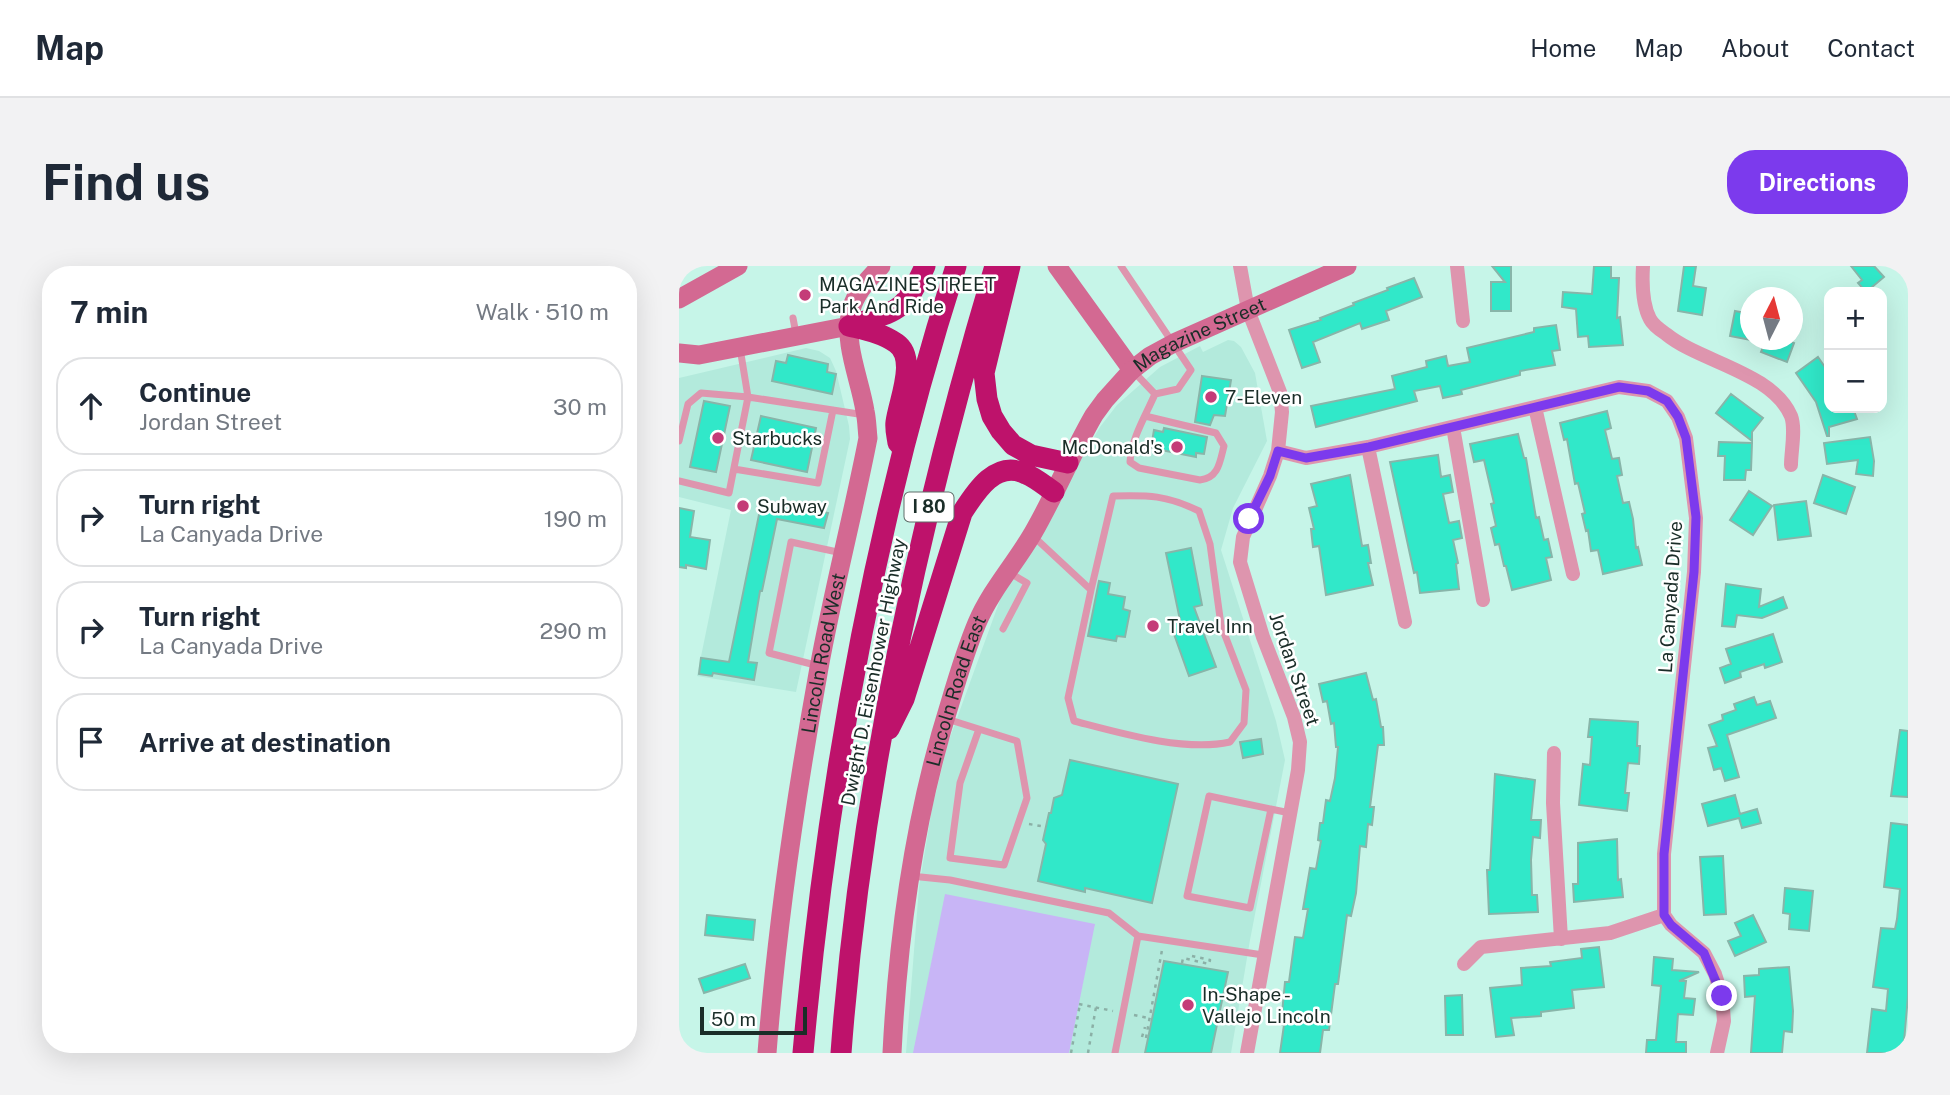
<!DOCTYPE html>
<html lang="en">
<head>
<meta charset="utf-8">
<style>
	body { margin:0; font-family:"Public Sans",sans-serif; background:#f2f2f3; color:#1f2937 }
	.controls { position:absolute; right:21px; top:21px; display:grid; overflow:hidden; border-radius:14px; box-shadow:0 7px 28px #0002 }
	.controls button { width:63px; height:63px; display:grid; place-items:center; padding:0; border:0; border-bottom:2px solid #e0e1e3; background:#fff; color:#1f2937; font:35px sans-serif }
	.compass { position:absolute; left:1061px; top:21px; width:63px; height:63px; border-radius:50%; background:#fff; box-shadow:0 7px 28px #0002; rotate:6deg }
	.scale { position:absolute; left:21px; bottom:18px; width:107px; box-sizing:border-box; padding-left:7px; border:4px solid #1a2d28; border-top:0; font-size:19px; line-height:24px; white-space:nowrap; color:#1a2d28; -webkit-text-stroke:5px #fff; paint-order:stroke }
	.stop { position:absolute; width:21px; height:21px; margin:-16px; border:5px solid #7c3aed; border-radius:50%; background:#fff }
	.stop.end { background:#7c3aed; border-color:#fff; box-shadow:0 2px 7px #0008 }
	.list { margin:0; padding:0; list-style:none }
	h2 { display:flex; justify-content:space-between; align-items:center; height:91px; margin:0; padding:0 28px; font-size:30px }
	h2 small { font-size:23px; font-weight:400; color:#747a83 }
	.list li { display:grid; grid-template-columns:46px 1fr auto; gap:21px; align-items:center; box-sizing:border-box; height:98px; margin:0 14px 14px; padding:0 14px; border:2px solid #e0e1e3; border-radius:28px }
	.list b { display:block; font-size:26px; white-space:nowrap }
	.list p { margin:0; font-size:23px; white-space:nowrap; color:#747a83 }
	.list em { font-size:23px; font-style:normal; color:#747a83 }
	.icon { flex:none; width:38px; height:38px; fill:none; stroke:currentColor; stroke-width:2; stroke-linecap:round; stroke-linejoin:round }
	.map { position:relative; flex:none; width:1229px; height:787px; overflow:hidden; border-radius:28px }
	header { display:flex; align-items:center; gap:42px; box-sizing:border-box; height:98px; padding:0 35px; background:#fff; border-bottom:2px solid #e0e1e3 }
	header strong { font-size:33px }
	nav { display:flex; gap:38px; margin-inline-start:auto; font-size:24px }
	.intro { display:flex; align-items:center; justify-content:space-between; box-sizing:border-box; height:168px; padding:0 42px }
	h1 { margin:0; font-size:49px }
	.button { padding:18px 32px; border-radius:28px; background:#7c3aed; color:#fff; font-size:24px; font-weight:700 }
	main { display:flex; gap:42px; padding:0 42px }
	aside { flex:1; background:#fff; border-radius:28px; box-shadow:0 7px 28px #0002 }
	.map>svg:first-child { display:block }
</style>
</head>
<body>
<header>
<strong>Map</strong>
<nav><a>Home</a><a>Map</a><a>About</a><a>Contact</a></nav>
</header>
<div class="intro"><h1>Find us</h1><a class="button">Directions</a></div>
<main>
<aside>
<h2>7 min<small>Walk · 510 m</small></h2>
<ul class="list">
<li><svg class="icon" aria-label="ahead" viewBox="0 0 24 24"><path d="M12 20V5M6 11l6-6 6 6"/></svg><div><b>Continue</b><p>Jordan Street</p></div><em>30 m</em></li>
<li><svg class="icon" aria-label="right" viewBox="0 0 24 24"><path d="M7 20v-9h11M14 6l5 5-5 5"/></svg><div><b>Turn right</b><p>La Canyada Drive</p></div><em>190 m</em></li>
<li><svg class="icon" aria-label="right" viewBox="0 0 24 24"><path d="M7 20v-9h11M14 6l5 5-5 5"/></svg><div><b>Turn right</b><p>La Canyada Drive</p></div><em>290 m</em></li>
<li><svg class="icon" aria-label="arrive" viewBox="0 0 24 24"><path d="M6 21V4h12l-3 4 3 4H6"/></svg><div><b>Arrive at destination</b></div></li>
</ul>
</aside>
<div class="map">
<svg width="1229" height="787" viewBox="0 0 1229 787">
	<rect width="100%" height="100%" fill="#c6f5e8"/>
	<!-- built -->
	<path fill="#b3eadc" d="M549,74L555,75L562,81L576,107L588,175L554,242L542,284L597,455L606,494L571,674L552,787H227L240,621L253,542L269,477L325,323L421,161L438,139L481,101L521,80L524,86Z
		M127,82L140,85L151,92L157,105L170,160L171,173L117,426L18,410L52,244L0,231V112Z"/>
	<!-- green -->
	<path fill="#c8b5f6" d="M266,628L416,658L390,787H234Z"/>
	<!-- building -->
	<path fill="#31e8c9" stroke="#88b5a9" stroke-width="2" d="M813,0H832V45H812V16H826Z
		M915,0H932V12H940L938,52L941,51L944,79L910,81L909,70L899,71L897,43L883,41L884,26L913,28Z
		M1005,0H1017L1014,20L1027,22L1023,49L999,45Z
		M1172,0H1195L1205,11L1187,26L1179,17L1183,14Z
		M735,12L743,31L707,45L710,54L683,63L681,57L634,76L641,96L623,102L610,64L642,54L641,52L675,39L674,37L709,24L708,22Z
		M1056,45L1072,48V74L1051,70Z
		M877,59L881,84L873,85L876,99L841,105V109L782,124L783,128L764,132L761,120L735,125L738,135L637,161L632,140L716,123L713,110L748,101L747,95L767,90L769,100L791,96L788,82L855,66V62Z
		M1087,74H1107L1115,77L1108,96L1082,86Z
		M109,89L149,98L148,106L157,108L153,128L93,115L97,95L107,97Z
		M1139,91L1150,107V142H1174L1178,153L1150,161V170H1148L1137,136L1117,107Z
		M523,110L552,114L546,150L535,149L531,159L516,156Z
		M1052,128L1084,152L1073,166V175L1037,147Z
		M25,135L51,140L37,206L11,201Z
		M928,145L932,162L926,164L933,193L940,192L943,209L938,210L944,237L950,236L954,253L957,282L959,281L963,299L924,308L919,284L912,285L909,264L907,265L903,248L906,247L899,217L896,218L888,173L885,174L881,157Z
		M82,150L137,162L128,206L72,194Z
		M485,162L528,171L525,188L517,187V191L472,182L475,164L484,166Z
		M839,168L845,192H847L857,252L860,251L865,274L869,273L873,291L867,292L872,314L833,324L827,300H825L820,278L816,279L812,262L817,260L812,238L815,237L805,194L795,196L791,178Z
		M1191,171L1195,195L1194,210L1177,208L1179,194L1148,198L1145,177Z
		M1040,176L1073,177L1072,204H1067L1066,214H1045L1046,190H1039Z
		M759,189L762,211L771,209L774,226L764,228L770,257L780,255L783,272L774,274L779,297L777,298L780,323L741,327L738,306L735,307L711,196Z
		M671,209L683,280L689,279L692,297H689L694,319L647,329L640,280L634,281L632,263H635L630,242L638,240L632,218Z
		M1144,209L1176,221L1167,248L1135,237Z
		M1070,225L1093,240L1074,269L1051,254Z
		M83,234L149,247L145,262L98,253L83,325H81L69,396L78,397L75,414L34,407L33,410L20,408L22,392L50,396Z
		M1127,235L1132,270L1099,274L1095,239Z
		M0,242L15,245L11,271L31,274L27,303L7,299V302L0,301Z
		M512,282L523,339L515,341L537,401L510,410L491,357L501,354L487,287Z
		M420,315L431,317L429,328L446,331L444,343L451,345L446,371L438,370L437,375L409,370Z
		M1047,318L1082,323L1080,341L1104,331L1108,342L1083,352L1058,349L1056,361L1043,360Z
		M1094,368L1103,396L1086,402L1085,398L1061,406L1062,411L1046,417L1041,402L1052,398L1047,383Z
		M687,407L694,434L697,433L702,461H704L705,479H699L691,541H695L693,559L689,558L687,581L681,580L677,627L672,650L668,649L659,718H656L650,764H644L641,787H601L605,759L602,758L606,716H610L616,671L624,672L629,643H624L631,602L637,603L642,575L639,574L641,557H644L647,534L651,535L656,512L659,481H657L655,457L652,458L648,435L644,436L640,418Z
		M1075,431L1078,439L1091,435L1097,452L1048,469L1060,511L1046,515L1042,502L1035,504L1029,482L1038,480L1030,459L1044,454L1043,449L1057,444L1055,438Z
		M911,453L959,456L958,480H961L960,498L949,497L946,527H950L948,545L900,539L904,498L911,499L913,471H909Z
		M1221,464L1229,465V531L1212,530Z
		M582,473L584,488L564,492L561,476Z
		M391,494L499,518L473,637L406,622V626L359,615L367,578L364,574L370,547H372L375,532L383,529Z
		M816,508L856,514L852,554H862L861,572L854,571L852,594L853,629H858L859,646L810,648L808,604H811Z
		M1056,529L1061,548L1078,543L1082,557L1063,562L1060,552L1029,560L1023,538Z
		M1212,557L1229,559V730L1224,787H1188L1193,743L1207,745L1209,723L1194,721L1202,662L1216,663L1218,653L1221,623L1205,621Z
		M938,573L939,614L942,613L944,631L895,636L894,618H899V577Z
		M1044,590L1047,648L1025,649L1021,591Z
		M1106,622L1134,625L1130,665L1110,663L1111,648L1104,647Z
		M28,649L76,654L74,674L26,669Z
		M1074,649L1087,676L1056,690L1049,675L1062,670L1056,657Z
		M920,681L925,721L893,724L895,742L862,746V750L832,752L835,769L817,771L811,722L843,719L842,702L872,700L871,696L903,692L902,683Z
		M975,691L994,693L993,704L1020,706L1000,715H1007L1005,732L1016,733L1014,749L999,748L997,776H1007V787H967L968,774H977L982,720L973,719Z
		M485,695L549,706L532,787H466Z
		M66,698L71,712L25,727L20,713Z
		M1110,701L1114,745L1113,766L1105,765L1103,787H1072L1076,730L1066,731L1065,710L1080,709V703Z
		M783,729L784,769H767L766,730Z"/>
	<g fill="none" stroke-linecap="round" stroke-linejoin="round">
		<!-- path -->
		<path stroke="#8bb0a6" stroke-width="2.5" stroke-dasharray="3.5 5" stroke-linecap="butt" d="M350,558L367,561
			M503,697L504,692L530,698L531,694L513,690
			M400,738L434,745
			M455,749L469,752
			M463,771L466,761
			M467,772L483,684
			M392,787L401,738
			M409,787L417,741"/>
		<!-- lane -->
		<path stroke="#de95ae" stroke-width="7" d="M442,0L512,104L499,123L476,128
			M114,52L117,68
			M455,106L476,128C467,149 452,173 451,196L460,202L521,214C540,212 541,195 545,180L537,167L466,150
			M0,175L9,138L22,127L69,131L186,149
			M55,203L139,217L154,144
			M0,215L50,227L69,131L61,82
			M353,269L412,324L434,230C470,229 487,229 520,245L531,278L542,359L567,424L565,457L551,476C505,486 441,467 395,455L389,432L412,324
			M324,363L348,317L329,306
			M140,400L90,387L112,276L163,287
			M268,453L338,475L348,532L325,599L271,592L281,517L300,463
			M592,543L571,642L508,630L530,530L611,547
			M232,610L271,614L430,647L459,670
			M436,787L459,670L584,689"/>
		<!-- street -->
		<path stroke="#de95ae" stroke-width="14" d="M561,0L569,44L601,126L603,146L599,185L591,210L564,271L561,296L584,371L615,451L621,476L619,504L568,787
			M778,0L784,55
			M964,0C963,17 963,38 971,53C974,59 981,64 987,68C1021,96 1093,106 1112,150C1117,163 1112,185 1112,199
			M856,141L894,308
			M774,161L804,334
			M689,181L726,356
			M599,185L627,192L689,181L940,121L969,125L988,135L999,151L1007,172L1017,252L1015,306L985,588V649L992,659L1025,687L1036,708L1043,730L1045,755L1038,787
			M875,487L874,537L882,673
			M785,698L802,681L931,667L985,649"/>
		<!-- secondary -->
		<g stroke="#d36992" stroke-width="19">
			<path id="s1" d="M378,0L453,104L471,90L495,77L668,0"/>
			<path d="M0,33L59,0"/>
			<path d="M0,87L20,89L170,60"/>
			<path id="s2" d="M88,787C98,658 117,529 140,402C154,325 174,249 189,172C188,163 188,154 186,145C181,113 164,78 172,44C176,27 190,12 202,0"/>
			<path id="s3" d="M213,787C219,668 235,551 271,437C279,410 287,383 298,357C312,324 336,298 354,267C376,229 393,187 415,149L426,134L453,104"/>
		</g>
		<!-- highway -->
		<path stroke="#be126b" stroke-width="21" d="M331,0L305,107L308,133L313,150L322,165L334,179L352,189L389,197
			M170,60C186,64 203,67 217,77C239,92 220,134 217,156C216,163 218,170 219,177
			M170,60C219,44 224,49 246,0
			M210,463L225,433L283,247C297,225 317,193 347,208C357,212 366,220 375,226
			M124,787C148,520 195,255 277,0
			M162,787C182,519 239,257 316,0"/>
	</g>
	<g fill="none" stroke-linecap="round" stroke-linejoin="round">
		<!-- route -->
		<path stroke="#7c3aed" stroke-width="9" d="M570,253L591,210L599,185L627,192L690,181L940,121L969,125L988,135L999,151L1007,172L1017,251L1015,306L985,588V649L992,659L1025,687L1043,730"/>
	</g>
	<!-- markers -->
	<g fill="#c43c78" stroke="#fff" stroke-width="2.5">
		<circle cx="126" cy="29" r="7"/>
		<circle cx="532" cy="131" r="7"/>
		<circle cx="39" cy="172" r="7"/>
		<circle cx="498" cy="181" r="7"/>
		<circle cx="64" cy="240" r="7"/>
		<circle cx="474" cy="360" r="7"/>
		<circle cx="509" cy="739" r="7"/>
	</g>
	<g text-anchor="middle" stroke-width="5" stroke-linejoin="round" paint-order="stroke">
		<!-- shield labels -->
		<rect fill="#fff" stroke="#5f6c68" stroke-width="2" x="225.5" y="226.5" width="49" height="29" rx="5"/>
		<g font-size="18" font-weight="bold" fill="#1a2d28">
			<text x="250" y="247">I 80</text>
		</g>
		<!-- poi labels -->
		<g font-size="19" fill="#1a2d28" stroke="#fff" text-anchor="start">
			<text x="140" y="25">MAGAZINE STREET<tspan x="140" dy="22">Park And Ride</tspan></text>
			<text x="546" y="138">7-Eleven</text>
			<text x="53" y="179">Starbucks</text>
			<text x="484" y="188" text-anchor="end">McDonald's</text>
			<text x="78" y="247">Subway</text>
			<text x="488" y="367">Travel Inn</text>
			<text x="523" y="735">In-Shape -<tspan x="523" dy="22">Vallejo Lincoln</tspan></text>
		</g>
		<!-- street labels -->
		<g font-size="19" fill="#1a2d28" stroke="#fff">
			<text dy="7" stroke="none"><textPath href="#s1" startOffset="205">Magazine Street</textPath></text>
			<text transform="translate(991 331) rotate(-86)" y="7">La Canyada Drive</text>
			<text dy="7" stroke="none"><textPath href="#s2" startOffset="404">Lincoln Road West</textPath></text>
			<text transform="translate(616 403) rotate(71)" y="7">Jordan Street</text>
			<text transform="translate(194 406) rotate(-79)" y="7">Dwight D. Eisenhower Highway</text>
			<text dy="7" stroke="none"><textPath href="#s3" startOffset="369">Lincoln Road East</textPath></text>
		</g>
	</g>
</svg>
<div class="controls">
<button>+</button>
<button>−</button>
</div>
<svg class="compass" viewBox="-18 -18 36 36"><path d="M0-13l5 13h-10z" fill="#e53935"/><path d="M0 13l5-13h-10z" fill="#747a83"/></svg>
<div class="scale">50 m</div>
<div class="stop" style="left:570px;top:253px"></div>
<div class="stop end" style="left:1043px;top:730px"></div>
</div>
</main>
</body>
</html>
